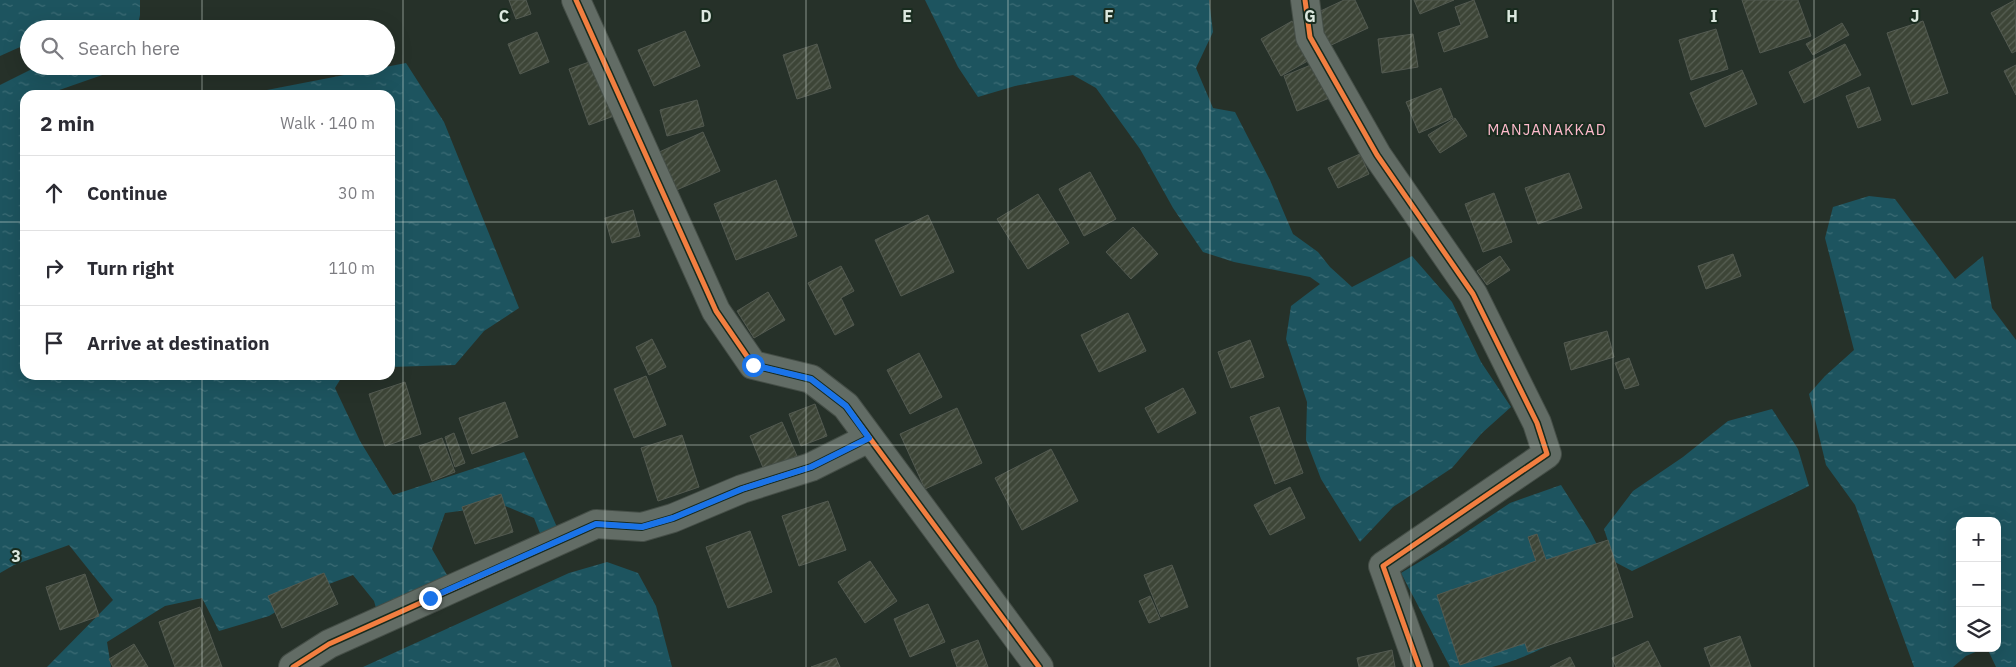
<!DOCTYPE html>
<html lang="en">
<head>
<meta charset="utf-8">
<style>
	body { margin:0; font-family:"IBM Plex Sans",sans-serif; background:#f2f2f3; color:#2b2b33 }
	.controls { position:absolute; right:15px; bottom:15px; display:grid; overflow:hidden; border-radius:10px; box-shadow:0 5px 20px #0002 }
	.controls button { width:45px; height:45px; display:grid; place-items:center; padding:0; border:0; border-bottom:1px solid #e1e1e2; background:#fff; color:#2b2b33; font:25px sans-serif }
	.stop { position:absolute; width:15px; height:15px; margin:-11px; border:4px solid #1a73e8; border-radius:50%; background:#fff }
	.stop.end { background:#1a73e8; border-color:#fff; box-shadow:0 1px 5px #0008 }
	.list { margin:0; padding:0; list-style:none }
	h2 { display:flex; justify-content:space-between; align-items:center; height:65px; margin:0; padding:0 20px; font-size:21px }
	h2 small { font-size:16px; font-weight:400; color:#7c7c81 }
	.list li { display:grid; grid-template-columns:32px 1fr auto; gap:15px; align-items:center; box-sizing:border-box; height:75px; padding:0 20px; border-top:1px solid #e1e1e2 }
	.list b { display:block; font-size:19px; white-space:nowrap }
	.list em { font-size:16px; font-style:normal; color:#7c7c81 }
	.icon { flex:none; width:28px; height:28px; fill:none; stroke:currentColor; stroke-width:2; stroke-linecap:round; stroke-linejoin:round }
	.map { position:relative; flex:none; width:2016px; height:667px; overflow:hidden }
	.search { position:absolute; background:#fff; box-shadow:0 5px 20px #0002; left:20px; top:20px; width:375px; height:55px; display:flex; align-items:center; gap:12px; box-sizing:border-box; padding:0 18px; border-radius:28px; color:#7c7c81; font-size:19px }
	.panel { position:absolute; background:#fff; box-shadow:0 5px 20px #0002; left:20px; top:90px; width:375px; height:290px; border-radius:15px }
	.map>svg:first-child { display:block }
</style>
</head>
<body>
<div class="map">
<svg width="2016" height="667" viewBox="0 0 2016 667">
	<defs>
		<pattern id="water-ripples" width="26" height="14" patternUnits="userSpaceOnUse" patternTransform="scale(1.25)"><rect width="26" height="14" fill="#1d545f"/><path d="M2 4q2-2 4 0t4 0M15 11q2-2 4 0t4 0" fill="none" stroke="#3d6d76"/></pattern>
		<pattern id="building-hatch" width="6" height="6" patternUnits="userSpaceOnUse" patternTransform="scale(1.25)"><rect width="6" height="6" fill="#3d4537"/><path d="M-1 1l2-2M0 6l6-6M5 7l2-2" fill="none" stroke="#586054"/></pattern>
	</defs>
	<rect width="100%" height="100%" fill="#263129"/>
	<!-- water -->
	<path fill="url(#water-ripples)" d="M0,0H140V15L137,29H29V43L0,56Z
		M925,0H1209L1213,32L1196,68L1213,108L1235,112L1270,180L1293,234L1318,252L1330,267L1352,287L1412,256L1452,302L1481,362L1511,407L1482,433L1452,468L1393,507L1360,542L1321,479L1306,440L1307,402L1286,339L1291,306L1320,284L1310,277L1234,262L1203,252L1173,208L1140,149L1096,88L1073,75L1015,86L978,97L958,67Z
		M406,63L444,122L519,308L484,331L455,365L390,367V95H241Z
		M38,66H128L45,95H25V375H343L335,388L360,441L393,495L524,452L560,534L545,546L534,518L503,505L445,513L432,549L458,594L382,629L374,601L353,575L310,591L269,616L219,631L202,598L165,606L107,642L111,667H47L113,600L69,545L14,565L0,573V85Z
		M1869,196L1895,199L1955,279L1983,256L1992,308L2016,340V667H1996L1987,648H1997V521H1960V648H1985L1966,656L1953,667H1914L1855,505L1826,465L1809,394L1825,376L1854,350L1825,238L1833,207Z
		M1772,409L1798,449L1809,486L1632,571L1615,562L1604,529L1633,491L1683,457L1728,421Z
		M1561,485L1590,531L1625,599C1584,626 1540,655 1492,667C1479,667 1463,667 1450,667L1401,573L1444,547L1510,503Z
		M607,562L638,573L656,606L672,667H363L569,573Z"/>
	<!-- building -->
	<path fill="url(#building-hatch)" stroke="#535a51" d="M509,0H526L531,14L516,19Z
		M1344,0H1355L1368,28L1327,47L1312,15Z
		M1414,0H1454L1420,14Z
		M1474,0L1488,37L1444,52L1438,33L1461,25L1455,7Z
		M1742,0H1798L1811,36L1760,53Z
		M2015,0L2016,51L2012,53L1991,13Z
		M1292,21L1313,58L1281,76L1261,39Z
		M1923,21L1948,93L1912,105L1887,33Z
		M1842,23L1849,35L1813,55L1806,44Z
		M1716,29L1728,69L1691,80L1679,40Z
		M685,31L700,66L654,86L638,50Z
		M537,32L549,62L520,74L508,44Z
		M1413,34L1418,67L1382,73L1378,39Z
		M817,44L831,88L797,99L783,55Z
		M1845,44L1861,75L1804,103L1789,72Z
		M595,60L614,116L589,125L569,69Z
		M1318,62L1332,97L1297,111L1284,76Z
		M2016,65V95L2004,71Z
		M1742,70L1757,104L1705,127L1690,93Z
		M1869,87L1881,120L1858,128L1846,96Z
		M1441,88L1453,118L1419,133L1406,102Z
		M697,100L704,126L667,136L660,110Z
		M1455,118L1467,136L1440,153L1428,135Z
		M703,132L720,171L672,192L655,154Z
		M1360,154L1369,174L1338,188L1328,168Z
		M1090,172L1116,219L1084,236L1059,189Z
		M1569,173L1582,208L1538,224L1525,188Z
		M776,180L797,236L736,260L714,204Z
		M1494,193L1512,242L1483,252L1465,204Z
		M1038,194L1069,243L1028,269L997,219Z
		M633,210L640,236L612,243L605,218Z
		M928,215L954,272L901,296L875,240Z
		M1133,227L1158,254L1131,279L1106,252Z
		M1733,254L1741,276L1706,289L1698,266Z
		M1500,256L1510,270L1487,285L1477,271Z
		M841,266L854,291L841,298L854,325L835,335L808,283Z
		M768,292L785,320L754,338L737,311Z
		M1128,313L1146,351L1099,372L1081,335Z
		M1607,331L1614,357L1571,370L1564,343Z
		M652,339L666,367L649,375L636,347Z
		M1250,340L1264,377L1231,388L1218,352Z
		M919,353L942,397L910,414L887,370Z
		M1629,358L1639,385L1625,389L1615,363Z
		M646,376L666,425L634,438L614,389Z
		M405,382L421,434L385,446L369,394Z
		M1183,388L1196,413L1158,433L1145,408Z
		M505,402L518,437L472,454L459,418Z
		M815,404L827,436L801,446L789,414Z
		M1279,407L1303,473L1275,484L1250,417Z
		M957,408L982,463L925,489L900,434Z
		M782,422L797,456L764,470L750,436Z
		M454,433L465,463L455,467L445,437Z
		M682,435L699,487L658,501L641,448Z
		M442,438L455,472L432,481L419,446Z
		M1051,449L1078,501L1022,530L995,478Z
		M1290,487L1305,518L1270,535L1254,505Z
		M501,494L513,532L475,544L462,507Z
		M828,501L846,550L799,566L782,516Z
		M750,531L772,592L728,608L706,547Z
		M1537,534L1546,560L1608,540L1633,617L1528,652L1525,643L1460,665L1437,595L1536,561L1528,537Z
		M870,561L897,601L865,623L838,582Z
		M1172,565L1188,607L1161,617L1144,575Z
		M324,573L338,604L282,628L268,596Z
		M85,574L99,616L60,630L46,587Z
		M1150,596L1160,619L1149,623L1139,601Z
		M928,604L945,642L910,657L894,619Z
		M200,607L222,667H175L159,622Z
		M1740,636L1751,667H1711L1704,648Z
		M978,640L988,667H957L951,650Z
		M1648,641L1661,667H1616L1612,658Z
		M134,644L148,667H113L109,659Z
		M1392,650L1395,667H1359L1357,658Z
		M1570,657L1575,667H1550Z
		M836,658L840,667H811Z"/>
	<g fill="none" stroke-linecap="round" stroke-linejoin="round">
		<!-- minor casing -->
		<g stroke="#454e47" stroke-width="30">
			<path id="minor" d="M576,0L716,311L753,365L811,379L846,406L1039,667
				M1305,0L1310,37L1377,155L1473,294L1537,423L1547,454L1383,566L1419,667
				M293,667L329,644L596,524L642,527L673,518L742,489L811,467L869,438"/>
		</g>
		<!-- minor -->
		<use href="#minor" stroke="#626c65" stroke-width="28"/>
		<!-- cycleway casing -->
		<g stroke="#182b1e" stroke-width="8">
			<path id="cycleway" d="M576,0L716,311L753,365L811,379L846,406L1039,667
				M1305,0L1310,37L1377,155L1473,294L1537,423L1547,454L1383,566L1419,667
				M293,667L329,644L596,524L642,527L673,518L742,489L811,467L869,438"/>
		</g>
		<!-- cycleway -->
		<use href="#cycleway" stroke="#f27e40" stroke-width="5"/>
	</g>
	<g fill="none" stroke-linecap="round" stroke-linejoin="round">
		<!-- route -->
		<path stroke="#1a73e8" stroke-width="6" d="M430,598L596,524L642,527L673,518L742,489L811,467L869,438L846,406L811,379L753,365"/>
	</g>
	<!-- grid -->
	<path fill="none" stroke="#dce8df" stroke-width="1" stroke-opacity="0.55" d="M202,0V29M403,0V667M605,0V667M806,0V667M1008,0V667M1210,0V667M1411,0V667M1613,0V667M1814,0V667M202,66V95M0,222H25M390,222H2016M202,375V667M0,445H2016"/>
	<g text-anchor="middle" stroke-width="4" stroke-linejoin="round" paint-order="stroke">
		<!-- neighbourhood labels -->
		<g font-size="15" letter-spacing="1" fill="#fdbacb" stroke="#182b1e">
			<text x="1547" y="135">MANJANAKKAD</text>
		</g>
	</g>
	<g font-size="16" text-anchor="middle" font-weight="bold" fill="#dce8df" stroke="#182b1e" stroke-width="4" stroke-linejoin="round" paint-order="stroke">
		<text x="504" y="22">C</text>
		<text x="706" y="22">D</text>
		<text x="907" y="22">E</text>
		<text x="1109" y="22">F</text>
		<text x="1310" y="22">G</text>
		<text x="1512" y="22">H</text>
		<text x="1714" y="22">I</text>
		<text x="1915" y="22">J</text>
		<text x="16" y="562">3</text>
	</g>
</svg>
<div class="controls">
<button>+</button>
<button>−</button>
<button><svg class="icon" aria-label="layers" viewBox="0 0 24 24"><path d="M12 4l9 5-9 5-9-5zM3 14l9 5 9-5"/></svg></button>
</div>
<div class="stop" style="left:753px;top:365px"></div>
<div class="stop end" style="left:430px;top:598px"></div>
<div class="search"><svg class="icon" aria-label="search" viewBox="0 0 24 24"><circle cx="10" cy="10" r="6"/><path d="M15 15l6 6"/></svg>Search here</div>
<section class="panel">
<h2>2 min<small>Walk · 140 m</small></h2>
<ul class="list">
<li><svg class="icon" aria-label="ahead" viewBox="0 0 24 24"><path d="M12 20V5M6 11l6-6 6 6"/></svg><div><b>Continue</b></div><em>30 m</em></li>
<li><svg class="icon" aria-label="right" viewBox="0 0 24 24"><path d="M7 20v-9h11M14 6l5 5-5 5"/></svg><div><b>Turn right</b></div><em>110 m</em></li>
<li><svg class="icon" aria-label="arrive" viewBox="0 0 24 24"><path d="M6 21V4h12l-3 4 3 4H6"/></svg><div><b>Arrive at destination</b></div></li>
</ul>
</section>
</div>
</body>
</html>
